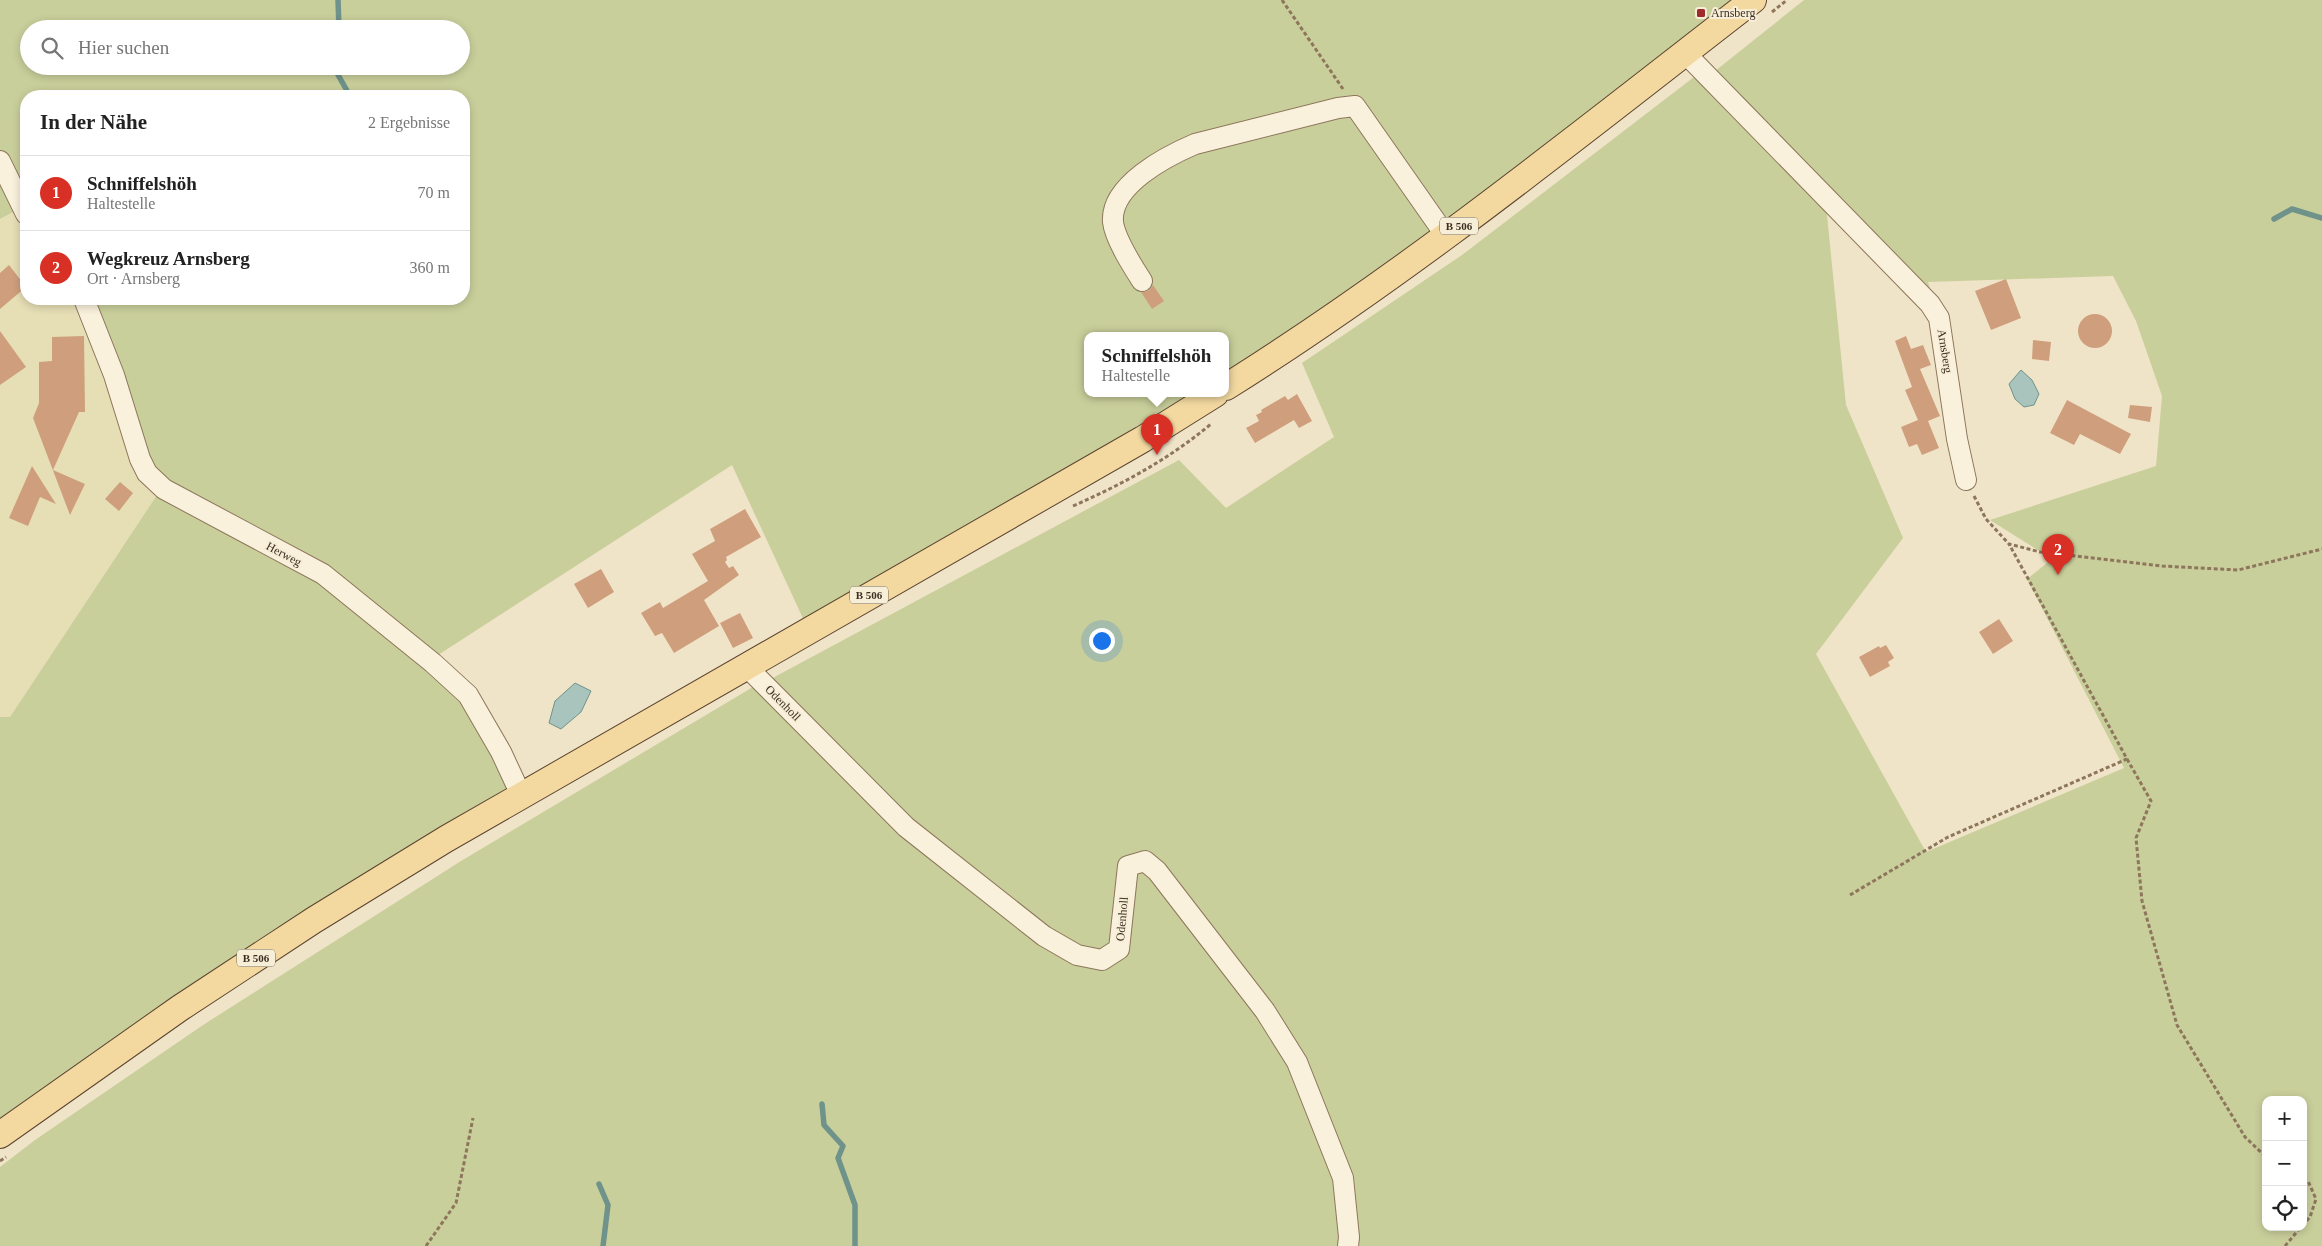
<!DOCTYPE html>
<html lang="de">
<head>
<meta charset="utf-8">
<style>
	body { margin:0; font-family:Georgia,serif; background:#f6f6f6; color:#222 }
	.controls { position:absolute; right:15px; bottom:15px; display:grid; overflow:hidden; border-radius:10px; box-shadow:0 2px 8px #0003 }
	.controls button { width:45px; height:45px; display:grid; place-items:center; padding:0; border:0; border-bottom:1px solid #e0e0e0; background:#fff; color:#222; font:25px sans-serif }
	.you { position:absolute; left:1101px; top:640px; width:18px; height:18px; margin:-12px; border:4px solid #fff; border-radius:50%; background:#1a73e8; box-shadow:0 0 0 8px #1a73e833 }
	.badge { display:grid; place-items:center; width:32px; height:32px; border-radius:50%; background:#d93025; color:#fff; font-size:16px; font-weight:700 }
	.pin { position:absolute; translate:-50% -41px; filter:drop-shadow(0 1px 2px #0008) }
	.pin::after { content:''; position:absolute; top:26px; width:18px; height:15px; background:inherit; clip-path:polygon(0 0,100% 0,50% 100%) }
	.popup { position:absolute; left:1084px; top:332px; width:145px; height:65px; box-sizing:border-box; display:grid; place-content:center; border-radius:10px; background:#fff; filter:drop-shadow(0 1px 4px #0005); font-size:16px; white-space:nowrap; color:#767676 }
	.popup b { font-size:19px; color:#222 }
	.popup::after { content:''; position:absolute; left:50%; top:100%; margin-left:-10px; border:10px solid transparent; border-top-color:#fff }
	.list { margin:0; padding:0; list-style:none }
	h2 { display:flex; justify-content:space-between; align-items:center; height:65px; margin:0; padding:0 20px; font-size:21px }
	h2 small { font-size:16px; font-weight:400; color:#767676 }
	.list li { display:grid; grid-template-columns:32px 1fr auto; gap:15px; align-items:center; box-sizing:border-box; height:75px; padding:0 20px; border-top:1px solid #e0e0e0 }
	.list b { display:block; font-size:19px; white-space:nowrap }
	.list p { margin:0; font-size:16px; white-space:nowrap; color:#767676 }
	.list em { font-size:16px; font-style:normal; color:#767676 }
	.icon { flex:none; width:28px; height:28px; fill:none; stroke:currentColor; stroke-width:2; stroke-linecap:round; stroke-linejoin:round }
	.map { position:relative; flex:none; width:2322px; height:1246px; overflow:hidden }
	.search { position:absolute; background:#fff; box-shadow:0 2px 8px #0003; left:20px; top:20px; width:450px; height:55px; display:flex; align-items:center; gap:12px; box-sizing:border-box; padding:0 18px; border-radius:28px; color:#767676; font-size:19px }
	.panel { position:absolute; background:#fff; box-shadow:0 2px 8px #0003; left:20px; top:90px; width:450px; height:215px; border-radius:20px }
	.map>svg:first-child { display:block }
</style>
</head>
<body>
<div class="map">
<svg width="2322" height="1246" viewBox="0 0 2322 1246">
	<rect width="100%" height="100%" fill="#f0e4c8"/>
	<!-- farmland -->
	<path fill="#e6deb5" d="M19,209L26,219V299H79L159,492L10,717H0V219Z"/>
	<!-- green -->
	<path fill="#c9cf9b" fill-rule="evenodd" d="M0,0H1735L1436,236L1226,372V336H1088V394H1190L806,625L732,465L435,657L150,470L88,299H464V96H26V207L0,151ZM29,29H461V66H29Z
		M1804,0H2322V1246H0V1167L35,1140L203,1025L461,861L758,684L908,825L767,681L1179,460L1226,508L1334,437L1302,363L1462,255L1694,77L1826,205L1846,405L1903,538L1816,654L1926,852L2124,768L2027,579L2052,559L1990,520L2156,466L2162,396L2136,321L2113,276L1928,282L1934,301L1710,75ZM2266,1100H2303V1227H2266Z
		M0,170L19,209L0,219Z
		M159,492L343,595L428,664L462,703L514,786L0,1125V717H10Z"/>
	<!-- water -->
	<path fill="#a9c4bc" stroke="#6f938a" d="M2021,370L2032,380L2039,394L2034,405L2024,407L2015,399L2009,384Z
		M575,683L591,691L581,712L561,729L549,723L555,701Z"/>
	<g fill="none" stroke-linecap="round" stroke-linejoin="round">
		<!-- stream -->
		<path stroke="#6f938a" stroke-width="5.5" d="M338,0L339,29
			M333,66L350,96
			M2274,219L2292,209L2322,218
			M822,1104L824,1125L843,1146L838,1158L855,1205V1246
			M599,1184L608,1205L603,1246"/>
	</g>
	<!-- building -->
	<path fill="#cf9f7d" d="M9,265L26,287L0,309V273Z
		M2006,279L2021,318L1991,330L1975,291Z
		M1153,285L1164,301L1152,309L1141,292L1148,291Z
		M2078 331a17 17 0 1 1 34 0a17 17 0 1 1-34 0Z
		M0,331L26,367L0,385Z
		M84,336L85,412H79L53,470L85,484L70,515L33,418L39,403V362L52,361V337Z
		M1906,336L1911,349L1923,345L1931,365L1920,369L1940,416L1928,421L1939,448L1922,455L1917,444L1909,447L1901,427L1918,420L1905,390L1912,387L1895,341Z
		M2033,340L2051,342L2049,361L2032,359Z
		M1297,394L1312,421L1299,428L1294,420L1255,443L1246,428L1259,421L1256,415L1262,412L1261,410L1285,396L1288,400Z
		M2067,400L2131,434L2120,454L2080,434L2074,445L2050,433Z
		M2130,405L2152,407L2150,422L2128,418Z
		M32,466L56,504L40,497L28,526L9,518Z
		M120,482L133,493L119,511L105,499Z
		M745,509L761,537L726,557L727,560L725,562L729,568L733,566L739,575L704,600L719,626L674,653L662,633L655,636L641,613L660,602L663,608L708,581L692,554L715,541L710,529Z
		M601,569L614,592L588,608L574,584Z
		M740,613L753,638L733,648L720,623Z
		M1999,619L2013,641L1993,654L1979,632Z
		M1886,645L1894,658L1888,662L1890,666L1870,677L1859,657L1879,646L1880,648Z"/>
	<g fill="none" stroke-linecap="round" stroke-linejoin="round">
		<!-- minor casing -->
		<g stroke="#8d765c" stroke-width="22">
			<path id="minor" d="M1685,53L1930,304L1939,318L1957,439L1966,480
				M0,161L26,214
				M1142,281C1133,267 1115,239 1113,222C1110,185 1167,156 1195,144L1338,108L1355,106L1446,236
				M84,299L114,375L140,459L147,473L164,489L323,574L433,663L468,695L501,752L521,795
				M746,666L906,827L1044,936L1077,955L1102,960L1119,949L1128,866L1145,861L1157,871L1265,1011L1297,1062L1343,1178L1349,1237L1348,1246"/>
		</g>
		<!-- major casing -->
		<g stroke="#5b4430" stroke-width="28">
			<path id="major" d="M1226,387C1411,271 1581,133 1753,0
				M0,1135L180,1008L314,920L446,839L1143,439L1215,394"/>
		</g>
		<!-- path -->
		<path stroke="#8d765c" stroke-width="3" stroke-dasharray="4 2.5" stroke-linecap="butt" d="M1282,0L1343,89
			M1772,12L1787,0
			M1974,496L1986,519L2009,544L2040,552L2162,566L2238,570L2322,549
			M1073,506C1123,484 1169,459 1211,424
			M2127,759L2151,801L2136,838L2142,901L2177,1025L2245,1137L2266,1157
			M1850,895L1948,837L2127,759L2009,544
			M0,1161L6,1157
			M2303,1179L2308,1181L2316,1199L2310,1217L2303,1225
			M426,1246L456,1203L473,1118
			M2285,1246L2301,1227"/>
		<!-- minor -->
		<use href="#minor" stroke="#faf1dc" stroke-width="20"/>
		<!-- major -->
		<use href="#major" stroke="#f3d9a0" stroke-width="26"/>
	</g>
	<!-- markers -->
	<rect fill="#9e2a2b" stroke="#f7eed8" stroke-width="2" x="1696" y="8" width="10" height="10" rx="2.5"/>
	<g text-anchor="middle" stroke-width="4" stroke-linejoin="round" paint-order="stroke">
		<!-- shield labels -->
		<g fill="#f7eed8" stroke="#756857" stroke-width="1">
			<rect x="1440" y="217.5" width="38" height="17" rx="4"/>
			<rect x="850" y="586.5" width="38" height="17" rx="4"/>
			<rect x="237" y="949.5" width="38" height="17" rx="4"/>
		</g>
		<g font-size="11" font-weight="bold" fill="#3d2e20">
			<text x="1459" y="230">B 506</text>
			<text x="869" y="599">B 506</text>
			<text x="256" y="962">B 506</text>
		</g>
		<!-- poi labels -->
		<g font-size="12" fill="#3d2e20" stroke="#f7eed8" text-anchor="start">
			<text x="1711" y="17">Arnsberg</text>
		</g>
		<!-- street labels -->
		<g font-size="12" fill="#3d2e20" stroke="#f7eed8">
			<text transform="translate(1945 351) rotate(81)" y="4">Arnsberg</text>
			<text transform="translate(284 554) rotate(28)" y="4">Herweg</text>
			<text transform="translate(783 703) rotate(45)" y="4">Odenholl</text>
			<text transform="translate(1122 919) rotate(-85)" y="4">Odenholl</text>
		</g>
	</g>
</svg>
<div class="controls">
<button>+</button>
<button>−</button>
<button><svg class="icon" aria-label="locate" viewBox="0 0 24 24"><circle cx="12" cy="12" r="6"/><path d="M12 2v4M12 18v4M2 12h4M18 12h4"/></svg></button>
</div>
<div class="you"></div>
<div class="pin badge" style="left:1157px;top:455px">1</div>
<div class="popup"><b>Schniffelshöh</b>Haltestelle</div>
<div class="pin badge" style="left:2058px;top:575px">2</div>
<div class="search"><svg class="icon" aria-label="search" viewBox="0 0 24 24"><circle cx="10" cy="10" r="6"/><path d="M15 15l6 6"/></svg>Hier suchen</div>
<section class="panel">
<h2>In der Nähe<small>2 Ergebnisse</small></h2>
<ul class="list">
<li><span class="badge">1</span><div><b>Schniffelshöh</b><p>Haltestelle</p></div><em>70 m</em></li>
<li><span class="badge">2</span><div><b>Wegkreuz Arnsberg</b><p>Ort · Arnsberg</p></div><em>360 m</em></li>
</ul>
</section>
</div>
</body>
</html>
